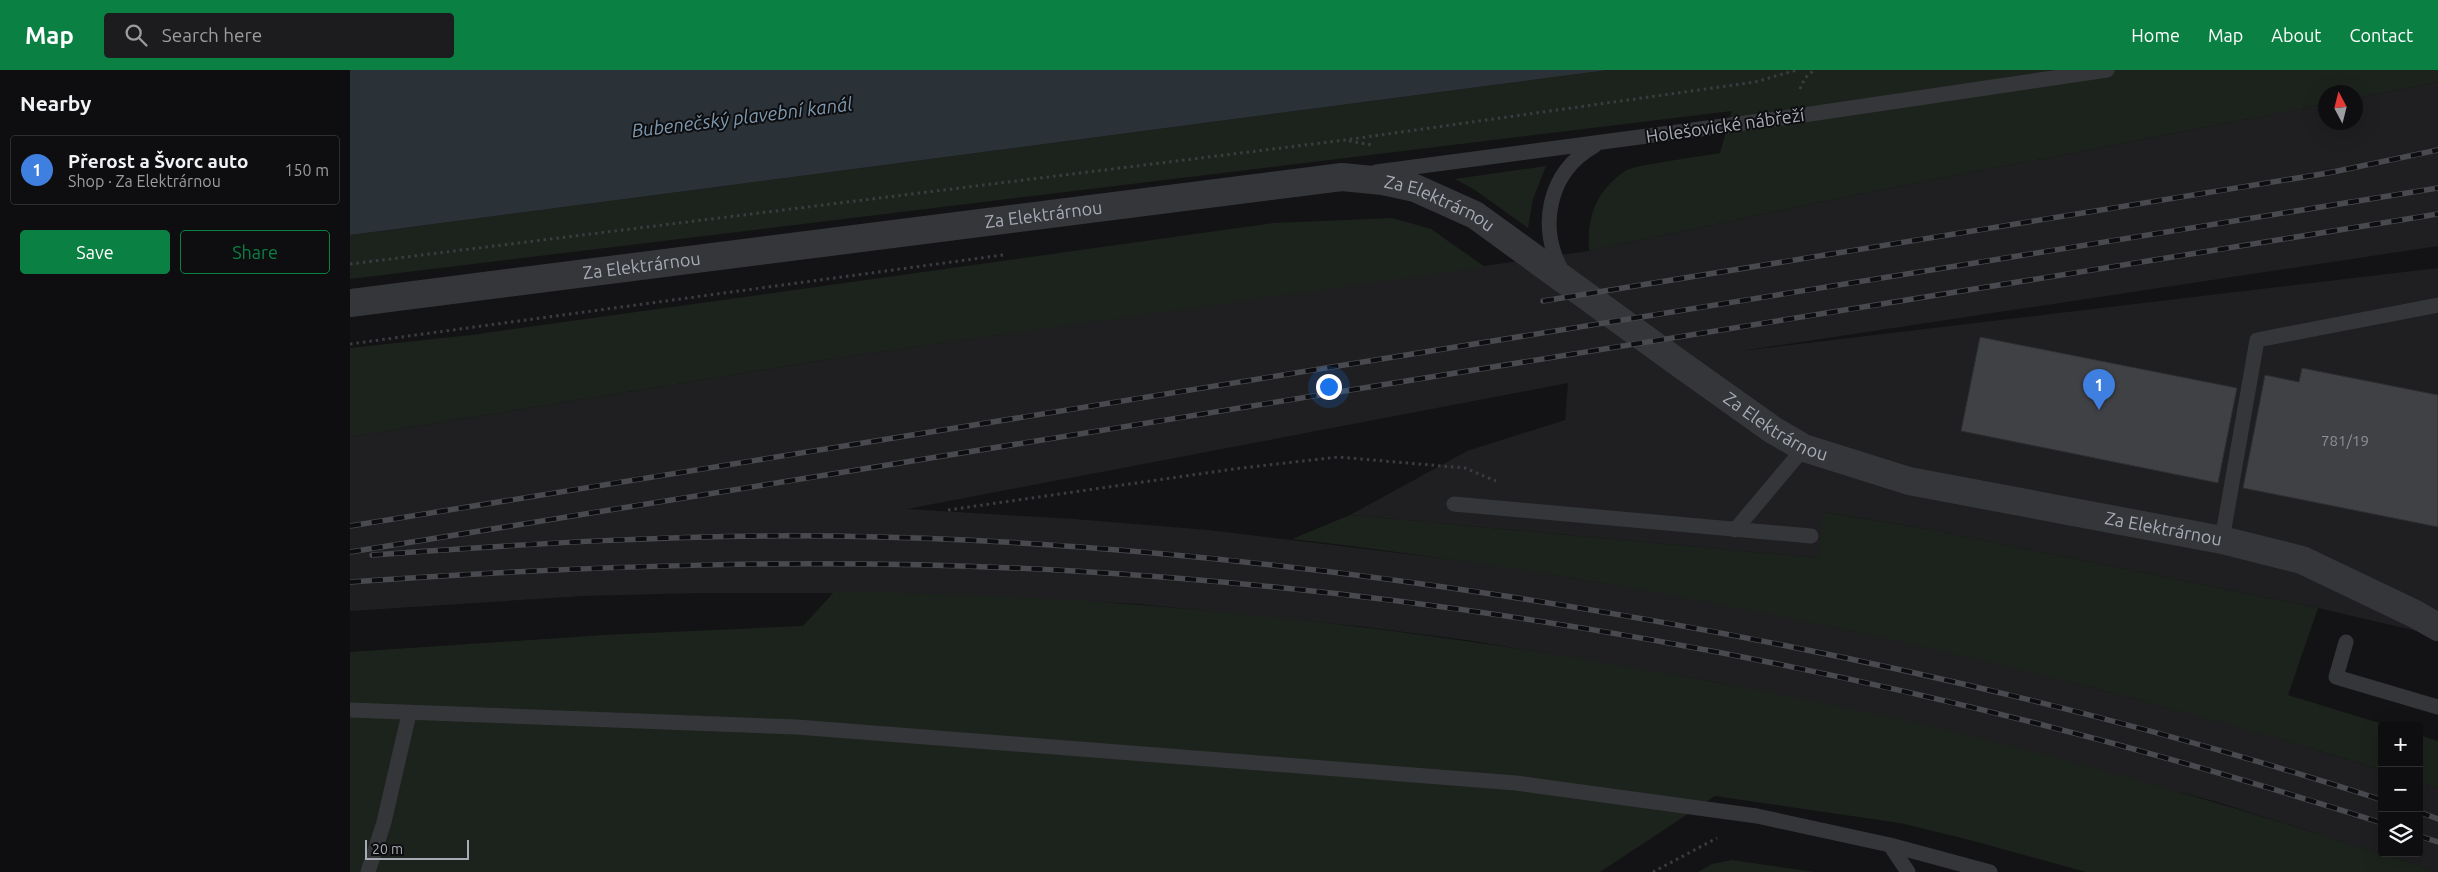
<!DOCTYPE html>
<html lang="en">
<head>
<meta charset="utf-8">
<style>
	body { margin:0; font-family:Ubuntu,sans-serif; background:#1c1c1e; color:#f1f3f6 }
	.controls { position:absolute; right:15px; bottom:15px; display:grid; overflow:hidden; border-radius:5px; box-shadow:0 5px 20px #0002 }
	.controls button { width:45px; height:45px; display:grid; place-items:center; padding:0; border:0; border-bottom:1px solid #2e2e30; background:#0e0e10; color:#f1f3f6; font:25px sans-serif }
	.compass { position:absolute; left:1968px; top:15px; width:45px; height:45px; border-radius:50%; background:#0e0e10; box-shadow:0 5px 20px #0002; rotate:353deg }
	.scale { position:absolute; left:15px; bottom:12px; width:104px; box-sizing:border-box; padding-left:5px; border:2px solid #a6abb5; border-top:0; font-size:14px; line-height:18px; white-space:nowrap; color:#a6abb5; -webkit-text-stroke:4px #0e0e10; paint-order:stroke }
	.you { position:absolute; left:978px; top:316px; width:18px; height:18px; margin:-12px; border:4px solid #fff; border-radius:50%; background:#1a73e8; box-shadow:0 0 0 8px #1a73e833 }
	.badge { display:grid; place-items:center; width:32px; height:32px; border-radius:50%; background:#0b8043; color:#fff; font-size:16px; font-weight:700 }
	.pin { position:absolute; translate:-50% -41px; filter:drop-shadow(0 1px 2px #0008) }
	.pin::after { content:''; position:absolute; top:26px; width:18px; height:15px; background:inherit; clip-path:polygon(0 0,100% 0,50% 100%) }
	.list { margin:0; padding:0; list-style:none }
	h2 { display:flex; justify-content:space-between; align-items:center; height:65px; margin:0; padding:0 20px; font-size:21px }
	h2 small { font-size:16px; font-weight:400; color:#9b9c9f }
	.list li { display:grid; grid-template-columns:32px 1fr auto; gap:15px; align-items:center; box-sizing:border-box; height:70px; margin:0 10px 10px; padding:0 10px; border:1px solid #2e2e30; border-radius:5px }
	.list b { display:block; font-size:19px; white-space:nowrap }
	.list p { margin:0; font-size:16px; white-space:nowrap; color:#9b9c9f }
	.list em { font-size:16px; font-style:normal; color:#9b9c9f }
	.actions { display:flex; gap:10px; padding:15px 20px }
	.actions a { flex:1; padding:11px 0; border:1px solid #0b8043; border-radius:5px; text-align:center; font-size:18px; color:#0b8043 }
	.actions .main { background:#0b8043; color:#fff }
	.icon { flex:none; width:28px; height:28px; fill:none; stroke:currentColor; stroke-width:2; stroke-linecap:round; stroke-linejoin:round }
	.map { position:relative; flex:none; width:2088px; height:802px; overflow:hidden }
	header { display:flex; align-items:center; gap:30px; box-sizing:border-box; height:70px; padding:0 25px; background:#0b8043; color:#fff }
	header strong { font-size:24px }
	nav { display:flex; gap:28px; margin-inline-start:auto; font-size:18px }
	.search { width:350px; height:45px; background:#1c1c1e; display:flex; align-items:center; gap:12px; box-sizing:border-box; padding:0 18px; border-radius:5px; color:#9b9c9f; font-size:19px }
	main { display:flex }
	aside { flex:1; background:#0e0e10 }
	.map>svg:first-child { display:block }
</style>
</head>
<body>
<header>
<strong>Map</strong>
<div class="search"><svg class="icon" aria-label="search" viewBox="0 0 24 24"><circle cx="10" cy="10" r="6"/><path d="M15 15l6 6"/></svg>Search here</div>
<nav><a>Home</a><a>Map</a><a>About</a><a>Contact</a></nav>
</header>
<main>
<aside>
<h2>Nearby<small></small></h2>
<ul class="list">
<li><span class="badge" style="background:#3f7fe0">1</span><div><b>Přerost a Švorc auto</b><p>Shop · Za Elektrárnou</p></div><em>150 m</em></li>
</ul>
<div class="actions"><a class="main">Save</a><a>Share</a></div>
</aside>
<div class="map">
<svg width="2088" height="802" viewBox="0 0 2088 802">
	<rect width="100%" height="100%" fill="#131315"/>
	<!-- built -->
	<path fill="#1f1f22" d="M2088,12V176L1391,281L2088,198V566L1968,538L1583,460L1474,442L1468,488L1000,445L1117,381L1215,350L1218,313L557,439L724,449L858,460L1132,493L1382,535L1632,589L1884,655L2032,700V783H2069V712L2088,718V802L1867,732L1610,664L1366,612L1117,570L1007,556L789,534L547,523H348L234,526L0,541V367L492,287L1239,181L1489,128L1975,34L1976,52H2006V28Z"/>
	<!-- green -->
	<path fill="#1c231c" d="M1258,0H2088V12L2006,28V22H1976L1975,34L1489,128L1239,181C1237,147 1245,122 1275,101C1283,95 1355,86 1370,83L1382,41L0,209V165Z
		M1196,96L1183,129L1178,158L1125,120L1105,109Z
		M1042,148L1081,159L1135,197L492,287L0,367V278L121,265L924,153Z
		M1473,442L1583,460L1968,538L1938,625L2039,656H2032V700C1675,589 1314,512 942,469L1000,445L1468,488Z
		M484,522C755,524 1025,552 1292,599C1419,621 1546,646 1670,678C1811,715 1950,757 2088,802H1736L1620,770L1550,753L1365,726L1250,802H0V582L254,565L453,556Z
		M2069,665L2088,671V718L2069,712Z
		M1382,790L1464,802H1348L1362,794Z"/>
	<!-- water -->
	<path fill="#2a3238" d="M0,0H1258L0,165Z"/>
	<!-- building -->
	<path fill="#404145" stroke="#2d2e31" d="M1630,267L1887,318L1868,413L1611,361Z
		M1952,298L2088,325V457L1893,418L1915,305L1949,312Z"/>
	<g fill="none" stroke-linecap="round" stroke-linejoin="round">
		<!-- path -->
		<path stroke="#3b3c41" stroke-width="3" stroke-dasharray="2.5 4" stroke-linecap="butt" d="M1450,19L1455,8L1464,0
			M999,71L1022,75
			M0,194L995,70L1405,12L1447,0
			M0,274L653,185
			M598,440L884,399L988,387L1115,398L1146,411
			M1303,802L1367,768"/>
		<!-- lane -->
		<path stroke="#35363a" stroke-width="15" d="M1026,102L1440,47L1757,0
			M1213,203C1187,158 1198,102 1244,76
			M1104,434L1461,466
			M1385,460L1454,378
			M1872,470L1907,270L2088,235
			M1996,572L1986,607L2088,637
			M0,640L447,657L1166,713L1407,746L1540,775L1640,802
			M1540,775L1558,802
			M18,802L34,752L59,644"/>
		<!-- street -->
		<path stroke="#35363a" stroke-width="28" id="s1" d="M0,233L992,107L1033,111L1065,118L1125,145L1326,291L1423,360L1454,378L1559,411L1872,470L1952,490L2065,544L2088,557"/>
		<!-- rail casing -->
		<g stroke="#484a4f" stroke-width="5.5">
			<path id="rail" d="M1193,231L1978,103L2088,80
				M0,456L2088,118
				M0,482L2088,144
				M22,485C176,474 329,464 483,466C707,469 933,492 1155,526C1452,572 1746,637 2032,730
				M0,512C241,495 483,487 724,501C1168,527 1609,617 2032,753
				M2069,742L2088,749
				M2069,766L2088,772"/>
		</g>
		<!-- rail -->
		<use href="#rail" stroke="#0e0e10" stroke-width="4" stroke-dasharray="11" stroke-linecap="butt"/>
	</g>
	<g text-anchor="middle" stroke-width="4" stroke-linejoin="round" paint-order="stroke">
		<!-- number labels -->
		<g font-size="15" fill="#8c9099">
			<text x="1995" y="376">781/19</text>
		</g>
		<!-- street labels -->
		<g font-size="18" fill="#a6abb5" stroke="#0e0e10">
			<text transform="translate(1375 56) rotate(-8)" y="6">Holešovické nábřeží</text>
			<text dy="6" stroke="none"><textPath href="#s1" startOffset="1102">Za Elektrárnou</textPath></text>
			<text dy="6" stroke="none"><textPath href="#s1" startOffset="699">Za Elektrárnou</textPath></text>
			<text dy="6" stroke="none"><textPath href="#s1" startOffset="294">Za Elektrárnou</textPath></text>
			<text dy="6" stroke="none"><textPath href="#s1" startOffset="1508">Za Elektrárnou</textPath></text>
			<text dy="6" stroke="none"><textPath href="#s1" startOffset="1912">Za Elektrárnou</textPath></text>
		</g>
		<!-- water labels -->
		<g font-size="19" font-style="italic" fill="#7e99af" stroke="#0e0e10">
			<text transform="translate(392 47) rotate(-7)" y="7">Bubenečský plavební kanál</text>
		</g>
	</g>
</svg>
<div class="controls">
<button>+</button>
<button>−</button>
<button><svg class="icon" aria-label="layers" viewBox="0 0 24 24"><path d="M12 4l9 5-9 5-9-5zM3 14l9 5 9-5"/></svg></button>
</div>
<svg class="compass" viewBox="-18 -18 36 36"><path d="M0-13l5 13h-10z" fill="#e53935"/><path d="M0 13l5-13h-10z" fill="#9b9c9f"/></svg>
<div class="scale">20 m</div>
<div class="you"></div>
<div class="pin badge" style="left:1749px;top:340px;background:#3f7fe0">1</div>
</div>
</main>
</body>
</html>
